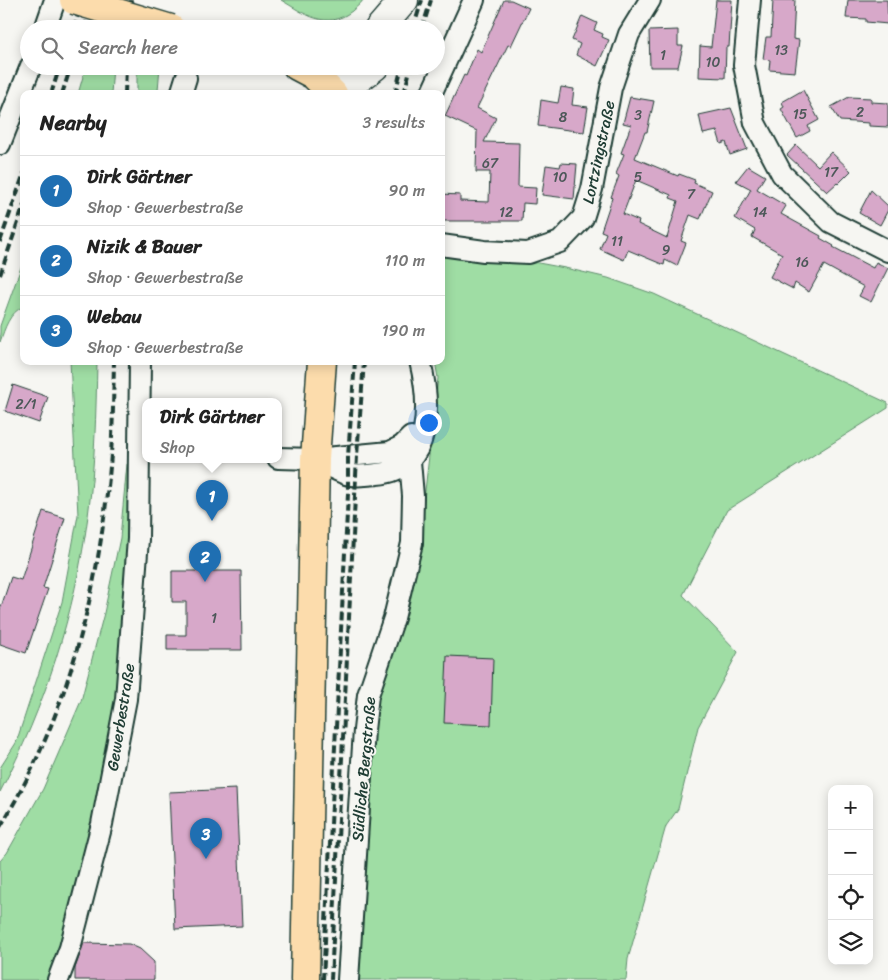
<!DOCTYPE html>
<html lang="en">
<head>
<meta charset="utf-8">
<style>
	body { margin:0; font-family:Sriracha,sans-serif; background:#f6f6f6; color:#222 }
	.controls { position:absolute; right:15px; bottom:15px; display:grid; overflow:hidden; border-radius:10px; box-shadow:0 2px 12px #0003 }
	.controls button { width:45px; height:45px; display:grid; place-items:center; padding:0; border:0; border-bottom:1px solid #e0e0e0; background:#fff; color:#222; font:25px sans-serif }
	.you { position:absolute; left:428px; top:422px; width:18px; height:18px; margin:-12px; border:4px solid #fff; border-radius:50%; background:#1a73e8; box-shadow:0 0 0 8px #1a73e833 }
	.badge { display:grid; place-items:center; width:32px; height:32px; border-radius:50%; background:#1f6fb2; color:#fff; font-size:16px; font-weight:700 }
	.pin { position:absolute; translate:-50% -41px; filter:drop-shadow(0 1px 2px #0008) }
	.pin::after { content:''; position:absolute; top:26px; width:18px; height:15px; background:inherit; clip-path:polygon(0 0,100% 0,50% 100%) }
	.popup { position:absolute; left:142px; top:398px; width:140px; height:65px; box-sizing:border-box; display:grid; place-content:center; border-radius:10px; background:#fff; filter:drop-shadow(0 1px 4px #0005); font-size:16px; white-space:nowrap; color:#767676 }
	.popup b { font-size:19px; color:#222 }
	.popup::after { content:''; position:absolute; left:50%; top:100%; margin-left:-10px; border:10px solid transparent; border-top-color:#fff }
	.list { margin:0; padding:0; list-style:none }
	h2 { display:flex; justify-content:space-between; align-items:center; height:65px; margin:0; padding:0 20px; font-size:21px }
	h2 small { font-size:16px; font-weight:400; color:#767676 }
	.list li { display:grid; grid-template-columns:32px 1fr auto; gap:15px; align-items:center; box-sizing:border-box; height:70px; padding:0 20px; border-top:1px solid #e0e0e0 }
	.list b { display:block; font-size:19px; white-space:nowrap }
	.list p { margin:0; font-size:16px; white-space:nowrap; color:#767676 }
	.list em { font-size:16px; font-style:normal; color:#767676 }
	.icon { flex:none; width:28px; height:28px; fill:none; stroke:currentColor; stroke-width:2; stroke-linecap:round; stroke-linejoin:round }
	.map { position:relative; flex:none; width:888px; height:980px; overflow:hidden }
	.search { position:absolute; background:#fff; box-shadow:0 2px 12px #0003; left:20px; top:20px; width:425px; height:55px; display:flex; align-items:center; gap:12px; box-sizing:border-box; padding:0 18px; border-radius:28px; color:#767676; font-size:19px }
	.panel { position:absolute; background:#fff; box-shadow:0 2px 12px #0003; left:20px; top:90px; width:425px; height:275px; border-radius:10px }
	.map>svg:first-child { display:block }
</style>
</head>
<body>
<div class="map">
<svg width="888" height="980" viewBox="0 0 888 980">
	<rect width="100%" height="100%" fill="#f6f6f2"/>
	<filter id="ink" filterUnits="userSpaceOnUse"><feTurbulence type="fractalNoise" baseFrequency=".02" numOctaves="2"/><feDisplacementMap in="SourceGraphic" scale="10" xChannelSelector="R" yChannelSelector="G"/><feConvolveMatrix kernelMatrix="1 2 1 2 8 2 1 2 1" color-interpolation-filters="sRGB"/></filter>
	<g filter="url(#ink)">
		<!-- green -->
		<path fill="#9fdda4" stroke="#5f8d6c" d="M281,0H363C360,5 356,7 352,11C326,31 305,14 281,0Z
			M86,66H113L111,94H78Z
			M137,66H160L158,90L169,91L172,94H137Z
			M441,249L501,256L565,268L608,278L654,294L888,403V408L727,510L683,595L738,652L698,727L678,809L666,826L628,959L626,980H347L373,719L420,534L438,378L435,361H441Z
			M24,259V306C9,313 5,328 0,342V326Z
			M70,361H97C96,413 95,465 88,516C75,612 45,707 0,792V768L16,743L62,602L78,515Z
			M127,464L133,466L115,715L99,804L65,932L47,980H0V861L7,853L43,789L81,701L104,613L120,538Z"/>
		<!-- building -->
		<path fill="#d7a8c9" stroke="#1f3d34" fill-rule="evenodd" d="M504,0H511L529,8L511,46L508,45L477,108L496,118L484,142L519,143L518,187L536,188L535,204L523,203L522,221H441V194L460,195V201L489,202L490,172H476L477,131L445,116L464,75L466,76L477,49L481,52Z
			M716,0H732L729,47H726L725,78L699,77L700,46L711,47Z
			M773,0H795L793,39L799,40L795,72L769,70L770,60L763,59L766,37H771Z
			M848,0H887L888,24L866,22V19L846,18Z
			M582,16L597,23L594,30L603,34L602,37L609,40L597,66L576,55L580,44L572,40Z
			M678,30V46H683L678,67H650L649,31Z
			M561,87L574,89L572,105L588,107L584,132L538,126L541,100L558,103Z
			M803,90L819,120L808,126L810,131L797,138L781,109L784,107L782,102Z
			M630,97L654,101L647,132H645L635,158L678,176L679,174L695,180L694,183L712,191L700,219L690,215L681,241L686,243L677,266L665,260L664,265L628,250L624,260L600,249L606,233L601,231L612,198L611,197L619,176L616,174L624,154L621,153L631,125L623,123ZM636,180L671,195L670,198L678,201L667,238L638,224L639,221L623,214Z
			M849,97L871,98V102L888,103V127L869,126V123L840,121L831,107Z
			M731,108L747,149L730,155L726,142L721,144L717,131L703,134L699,115Z
			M796,145L818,166L831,152L851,171L838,184L837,183L827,192L787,155Z
			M561,163L577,164L574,199L542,195L546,165L560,167Z
			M748,166L765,176L757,189L786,206L781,214L821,236L820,238L834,246L833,247L873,268L876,262L888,268L871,302L859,296L864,287L824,265L809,292L795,283L793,289L770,277L782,254L752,237L755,230L735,218L751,189L736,181Z
			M871,190L888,206V210L880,225L859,213Z
			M13,385L48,397L39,423L5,411Z
			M43,511L65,518L43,588L48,589L26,653L0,644V610L11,577L21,580Z
			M172,571H241L242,650H167V635H186V602H172Z
			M447,656L493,658L491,725L444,723Z
			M236,789L242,926L175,929L169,792Z
			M84,943L129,944L140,949L154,962V980H75V968Z"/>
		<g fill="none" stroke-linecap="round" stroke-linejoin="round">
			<!-- street casing -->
			<g stroke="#1f3d34" stroke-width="24">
				<path id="street" d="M750,0L744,65L755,123L782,174L831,222L888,251
					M45,29L55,0
					M181,94L186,78
					M431,94L474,0
					M0,144L31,66
					M441,245L484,251L528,253L560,242L583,218L592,189L611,88L629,34L650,0
					M278,458L315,459L390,452L402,446L411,437
					M315,459C325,464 335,470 346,474C355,477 368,475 377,474C434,470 430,402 420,361
					M58,980L70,948L102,824L126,699L138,539L140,361
					M348,980L364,730L368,695L394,618L412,543L413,496L410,461L402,446"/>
			</g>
			<!-- secondary casing -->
			<g stroke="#1f3d34" stroke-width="31">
				<path id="secondary" d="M379,29L404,0
					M332,92L354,82L375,66"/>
			</g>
			<!-- primary casing -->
			<g stroke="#1f3d34" stroke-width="31">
				<path id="primary" d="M297,66L314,75L333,94
					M305,980L315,459L322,361"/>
			</g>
			<!-- street -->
			<use href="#street" stroke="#f6f6f2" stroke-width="20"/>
			<!-- secondary -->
			<use href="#secondary" stroke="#f6f6f2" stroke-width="28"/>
			<!-- primary -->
			<use href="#primary" stroke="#fcdcac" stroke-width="28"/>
			<!-- rail -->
			<path stroke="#1f3d34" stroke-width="4" stroke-dasharray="8 4" stroke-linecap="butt" d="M73,29L83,0
				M84,29L94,0
				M128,29L131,0
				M413,29L422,0
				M422,29L431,0
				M51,94L60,66
				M62,94L71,66
				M125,94L126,66
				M395,94L402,66
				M404,94L411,66
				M0,242L24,173
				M0,275L24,205
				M0,827C62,727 94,610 107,494C113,450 113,405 114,361
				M323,980L348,494V456L355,361
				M331,980L357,456L364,361"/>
			<!-- primary-bridge casing -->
			<g stroke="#1f3d34" stroke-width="31" stroke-linecap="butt">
				<path id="primary-bridge" d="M74,0L171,29"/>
			</g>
			<!-- primary-bridge -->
			<use href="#primary-bridge" stroke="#fcdcac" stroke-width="28"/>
		</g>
	</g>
	<g text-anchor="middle" stroke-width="4" stroke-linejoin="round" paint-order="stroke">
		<!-- number labels -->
		<g font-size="14" fill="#4d5859">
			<text x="781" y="55">13</text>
			<text x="663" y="60">1</text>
			<text x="713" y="67">10</text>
			<text x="860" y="117">2</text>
			<text x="800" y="119">15</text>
			<text x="638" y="120">3</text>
			<text x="563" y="122">8</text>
			<text x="490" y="168">67</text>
			<text x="831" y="177">17</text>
			<text x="560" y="182">10</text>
			<text x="638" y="182">5</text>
			<text x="691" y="199">7</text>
			<text x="506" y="217">12</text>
			<text x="760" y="217">14</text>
			<text x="617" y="246">11</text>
			<text x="666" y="255">9</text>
			<text x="802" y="267">16</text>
			<text x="26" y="409">2/1</text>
			<text x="214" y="623">1</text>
		</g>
		<!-- street labels -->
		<g font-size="16" fill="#1f3d34" stroke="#f6f6f2">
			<text transform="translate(598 152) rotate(-78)" y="6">Lortzingstraße</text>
			<text transform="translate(120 717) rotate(-81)" y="6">Gewerbestraße</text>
			<text transform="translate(363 769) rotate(-85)" y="6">Südliche Bergstraße</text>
		</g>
	</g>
</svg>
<div class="controls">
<button>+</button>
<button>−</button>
<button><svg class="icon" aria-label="locate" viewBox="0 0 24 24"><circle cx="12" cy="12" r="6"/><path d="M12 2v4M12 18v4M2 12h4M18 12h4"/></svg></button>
<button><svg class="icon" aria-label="layers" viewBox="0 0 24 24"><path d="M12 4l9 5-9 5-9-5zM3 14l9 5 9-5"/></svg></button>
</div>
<div class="you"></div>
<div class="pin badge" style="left:212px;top:521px">1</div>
<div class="popup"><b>Dirk Gärtner</b>Shop</div>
<div class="pin badge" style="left:205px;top:582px">2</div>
<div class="pin badge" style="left:206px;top:859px">3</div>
<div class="search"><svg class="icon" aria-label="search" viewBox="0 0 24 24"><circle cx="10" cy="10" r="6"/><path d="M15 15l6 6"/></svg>Search here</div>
<section class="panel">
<h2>Nearby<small>3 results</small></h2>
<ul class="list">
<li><span class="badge">1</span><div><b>Dirk Gärtner</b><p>Shop · Gewerbestraße</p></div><em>90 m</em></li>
<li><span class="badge">2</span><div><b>Nizik &amp; Bauer</b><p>Shop · Gewerbestraße</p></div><em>110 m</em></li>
<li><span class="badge">3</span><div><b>Webau</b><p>Shop · Gewerbestraße</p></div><em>190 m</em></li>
</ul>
</section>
</div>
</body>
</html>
